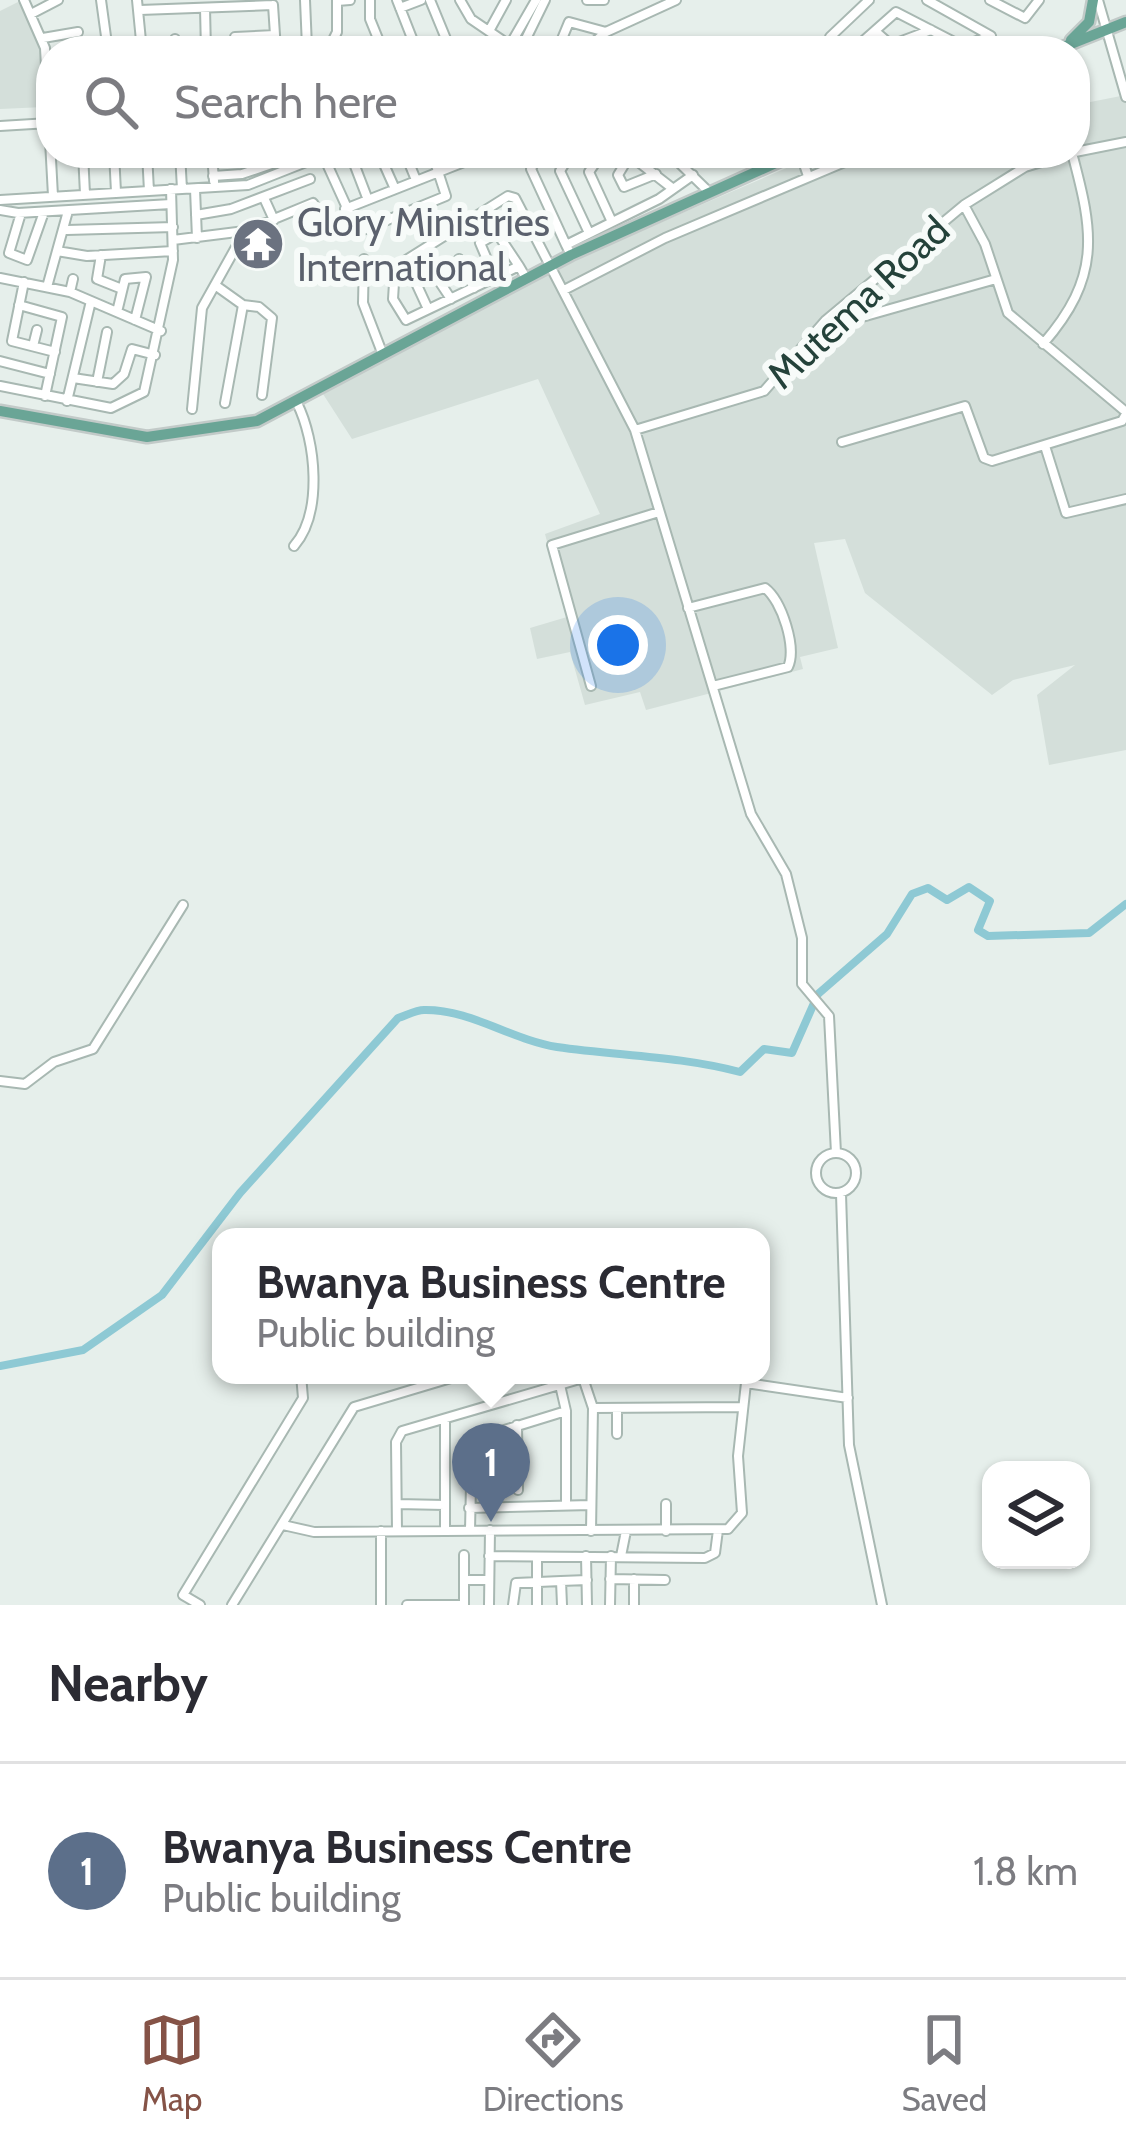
<!DOCTYPE html>
<html lang="en">
<head>
<meta charset="utf-8">
<style>
	body { margin:0; font-family:Cabin,sans-serif; background:#f2f2f3; color:#2b2b33 }
	.controls { position:absolute; right:36px; bottom:36px; display:grid; overflow:hidden; border-radius:24px; box-shadow:0 3px 9px #0004 }
	.controls button { width:108px; height:108px; display:grid; place-items:center; padding:0; border:0; border-bottom:3px solid #e1e1e2; background:#fff; color:#2b2b33; font:60px sans-serif }
	.you { position:absolute; left:618px; top:645px; width:42px; height:42px; margin:-30px; border:9px solid #fff; border-radius:50%; background:#1a73e8; box-shadow:0 0 0 18px #1a73e833 }
	.badge { display:grid; place-items:center; width:78px; height:78px; border-radius:50%; background:#855347; color:#fff; font-size:39px; font-weight:700 }
	.pin { position:absolute; translate:-50% -99px; filter:drop-shadow(0 3px 6px #0008) }
	.pin::after { content:''; position:absolute; top:63px; width:42px; height:36px; background:inherit; clip-path:polygon(0 0,100% 0,50% 100%) }
	.popup { position:absolute; left:212px; top:1228px; width:558px; height:156px; box-sizing:border-box; display:grid; place-content:center; border-radius:24px; background:#fff; filter:drop-shadow(0 3px 9px #0005); font-size:39px; white-space:nowrap; color:#7c7c81 }
	.popup b { font-size:45px; color:#2b2b33 }
	.popup::after { content:''; position:absolute; left:50%; top:100%; margin-left:-24px; border:24px solid transparent; border-top-color:#fff }
	.list { margin:0; padding:0; list-style:none }
	h2 { display:flex; justify-content:space-between; align-items:center; height:156px; margin:0; padding:0 48px; font-size:51px }
	h2 small { font-size:39px; font-weight:400; color:#7c7c81 }
	.list li { display:grid; grid-template-columns:78px 1fr auto; gap:36px; align-items:center; box-sizing:border-box; height:216px; padding:0 48px; border-top:3px solid #e1e1e2 }
	.list b { display:block; font-size:45px; white-space:nowrap }
	.list p { margin:0; font-size:39px; white-space:nowrap; color:#7c7c81 }
	.list em { font-size:39px; font-style:normal; color:#7c7c81 }
	.icon { flex:none; width:66px; height:66px; fill:none; stroke:currentColor; stroke-width:2; stroke-linecap:round; stroke-linejoin:round }
	.map { position:relative; flex:none; width:1126px; height:1605px; overflow:hidden }
	.search { position:absolute; background:#fff; box-shadow:0 3px 9px #0004; left:36px; right:36px; top:36px; height:132px; display:flex; align-items:center; gap:30px; box-sizing:border-box; padding:0 42px; border-radius:48px; color:#7c7c81; font-size:45px }
	.sheet { height:372px; background:#fff }
	nav { display:flex; justify-content:space-around; align-items:center; box-sizing:border-box; height:168px; border-top:3px solid #e1e1e2; background:#fff; font-size:33px; color:#7c7c81 }
	nav a { display:grid; justify-items:center; gap:6px }
	nav .on { color:#855347 }
	.map>svg:first-child { display:block }
</style>
</head>
<body>
<div class="map">
<svg width="1126" height="1605" viewBox="0 0 1126 1605">
	<rect width="100%" height="100%" fill="#e6efeb"/>
	<!-- built -->
	<path fill="#d4dfda" d="M18,2L41,40L44,107L0,109V11Z
		M1126,95V750L1049,765L1037,695L1075,665L1013,680L992,695L865,593L845,539L814,543L838,648L800,657L803,669L646,710L640,692L585,705L570,652L537,659L530,628L567,617L545,534L600,514L538,379L352,439L323,394L548,271L821,153H1075V105Z"/>
	<g fill="none" stroke-linecap="round" stroke-linejoin="round">
		<!-- river -->
		<path stroke="#8ec9d4" stroke-width="8" d="M0,1366L83,1350L162,1295L240,1193L398,1018C407,1015 416,1010 424,1010C470,1009 512,1040 557,1047C620,1056 679,1056 740,1072L764,1049L792,1053L818,994L887,934L912,894L928,888L947,900L969,887L990,901L978,930L988,936L1089,933L1126,904"/>
		<!-- minor casing -->
		<g stroke="#a8b8b2" stroke-width="12">
			<path id="minor" d="M24,0L45,48L53,196
				M101,0L108,51
				M137,0L142,51
				M305,0L307,47
				M370,0V19L383,51
				M397,0L417,51
				M430,0L451,51
				M460,0L471,19L518,51
				M587,0H604
				M927,0L991,36
				M990,0L1025,18L1039,0
				M1098,0L1126,97
				M337,1L350,0
				M273,5L276,50
				M205,8L206,51
				M400,8L421,0
				M140,10L273,5
				M31,14L58,0
				M489,31L506,0
				M875,31L891,45L931,30
				M235,37L275,35
				M43,38L78,32
				M175,39V51
				M510,45L536,0
				M276,49L331,44L337,32V0
				M520,51L545,0
				M557,51L569,22L606,32
				M584,51L606,32L676,0
				M833,51L830,37L869,0
				M861,51V43L896,12L962,46
				M949,51L991,36
				M0,126L49,123
				M1075,152L1126,142
				M83,153L85,194
				M114,153L116,192
				M147,153L149,191
				M180,153L182,189
				M212,153L214,181
				M350,153L368,200
				M379,153L395,189
				M405,153L416,180
				M539,153L531,169L566,245
				M571,153L560,171L589,233
				M602,153L589,172L612,222
				M627,153L672,188
				M669,153L708,191
				M800,153L808,176
				M323,155L358,232L446,196L432,153
				M630,155L618,175L624,187L656,174
				M213,176L242,174L289,158
				M195,189L197,238
				M264,198L274,220
				M0,200L248,185L329,153
				M964,205L985,244L1008,313L1126,412
				M345,209L487,153
				M0,210L18,213L171,204
				M21,213L9,253L27,260L44,212
				M196,215L231,209L310,179
				M67,230L173,227
				M173,240L245,231L313,203L327,223L348,216
				M57,251L87,256L173,251
				M101,255L97,279L122,289
				M571,255L566,245L659,199L693,175
				M364,259L363,303L383,355
				M459,259L474,288
				M0,278L70,292L161,331
				M495,278L480,243L497,233L519,266
				M526,278L519,266L406,320L393,299L395,267L508,196L515,198L635,430L751,814L786,874L802,938V984L829,1016L836,1153
				M24,282L12,341L55,352
				M215,285L243,305L225,403
				M47,287L68,211
				M564,290L665,238L866,153
				M70,292L73,279
				M19,305L62,317L45,396
				M243,305L259,307L272,318L262,395
				M843,306L862,317L996,279
				M428,309L416,283L433,272L451,299
				M117,312L125,279L146,277L135,320
				M1043,344C1101,277 1094,234 1072,153
				M33,346L37,330
				M0,361L50,374
				M73,378L113,384L124,374L132,349L155,355
				M97,382L107,332
				M0,386L111,408L144,392L173,260L171,189
				M67,401L91,301
				M192,409L202,308L245,231
				M635,430L764,391L826,320L964,205L1025,167L1071,153
				M842,442L965,406L984,458L992,461L1122,421L1126,414
				M1045,446L1066,513L1126,499
				M294,546C323,513 316,441 297,403
				M688,608L765,588C782,601 797,648 788,667L713,686
				M591,686L552,545L659,512
				M0,1081L25,1084L54,1062L93,1049L183,905
				M816 1173a20 20 0 1 1 40 0a20 20 0 1 1-40 0Z
				M841,1194L849,1445L882,1605
				M583,1378L593,1408L591,1531
				M560,1385L566,1411V1504
				M593,1408L743,1407
				M617,1409V1434
				M445,1420V1530
				M517,1425L518,1490
				M494,1432V1507
				M397,1504L445,1505
				M666,1504V1531
				M469,1508L591,1505
				M283,1525L314,1532L728,1529L742,1513L738,1456L746,1383L848,1398
				M470,1530L472,1440L566,1411
				M397,1531L396,1442L402,1431L583,1378
				M464,1555V1605
				M489,1556L705,1558L715,1553L718,1530
				M586,1556L587,1605
				M621,1556L626,1531
				M610,1579L665,1580
				M464,1580H489
				M200,1605L183,1595L303,1398L301,1375
				M232,1605L354,1407L461,1375
				M381,1605V1531
				M407,1605H464
				M489,1605L490,1530
				M513,1605L516,1583L561,1581
				M537,1605V1557
				M562,1605L561,1581L587,1580
				M610,1605L611,1556
				M634,1605V1579"/>
		</g>
		<!-- major casing -->
		<g stroke="#c2cac8" stroke-width="15">
			<path id="major" d="M1071,40L1089,22L1093,0
				M1053,51L1126,22
				M0,411L147,437L257,421L571,255L798,153"/>
		</g>
		<!-- minor -->
		<use href="#minor" stroke="#fff" stroke-width="8"/>
		<!-- major -->
		<use href="#major" stroke="#6aa596" stroke-width="10"/>
	</g>
	<!-- icons -->
	<defs>
		<g id="temple-disc" transform="scale(2.7)"><circle r="9.5" fill="#6b7280" stroke="#f7fbf9"/><path d="M0-6L5-2H3V0L6.5 2.5H4V6H1.5V3h-3V6H-4V2.5H-6.5L-3 0V-2H-5Z" fill="#fff"/></g>
	</defs>
	<g fill-rule="evenodd">
		<use href="#temple-disc" x="258" y="244"/>
	</g>
	<g text-anchor="middle" stroke-width="12" stroke-linejoin="round" paint-order="stroke">
		<!-- worship labels -->
		<g font-size="39" fill="#5b616d" stroke="#f7fbf9" text-anchor="start">
			<text x="297" y="236">Glory Ministries<tspan x="297" dy="45">International</tspan></text>
		</g>
		<!-- street labels -->
		<g font-size="39" fill="#24423a" stroke="#f7fbf9">
			<text transform="translate(858 302) rotate(-43)" y="14">Mutema Road</text>
		</g>
	</g>
</svg>
<div class="controls">
<button><svg class="icon" aria-label="layers" viewBox="0 0 24 24"><path d="M12 4l9 5-9 5-9-5zM3 14l9 5 9-5"/></svg></button>
</div>
<div class="you"></div>
<div class="pin badge" style="left:491px;top:1522px;background:#5c6f8a">1</div>
<div class="popup"><b>Bwanya Business Centre</b>Public building</div>
<div class="search"><svg class="icon" aria-label="search" viewBox="0 0 24 24"><circle cx="10" cy="10" r="6"/><path d="M15 15l6 6"/></svg>Search here</div>
</div>
<section class="sheet">
<h2>Nearby<small></small></h2>
<ul class="list">
<li><span class="badge" style="background:#5c6f8a">1</span><div><b>Bwanya Business Centre</b><p>Public building</p></div><em>1.8 km</em></li>
</ul>
</section>
<nav>
<a class="on"><svg class="icon" aria-label="map" viewBox="0 0 24 24"><path d="M3 6l6-2 6 2 6-2v14l-6 2-6-2-6 2zM9 4v14M15 6v14"/></svg>Map</a>
<a><svg class="icon" aria-label="directions" viewBox="0 0 24 24"><path d="M12 3l9 9-9 9-9-9zM9 14v-3h6M13 9l2 2-2 2"/></svg>Directions</a>
<a><svg class="icon" aria-label="saved" viewBox="0 0 24 24"><path d="M7 4h10v16l-5-4-5 4z"/></svg>Saved</a>
</nav>
</body>
</html>
